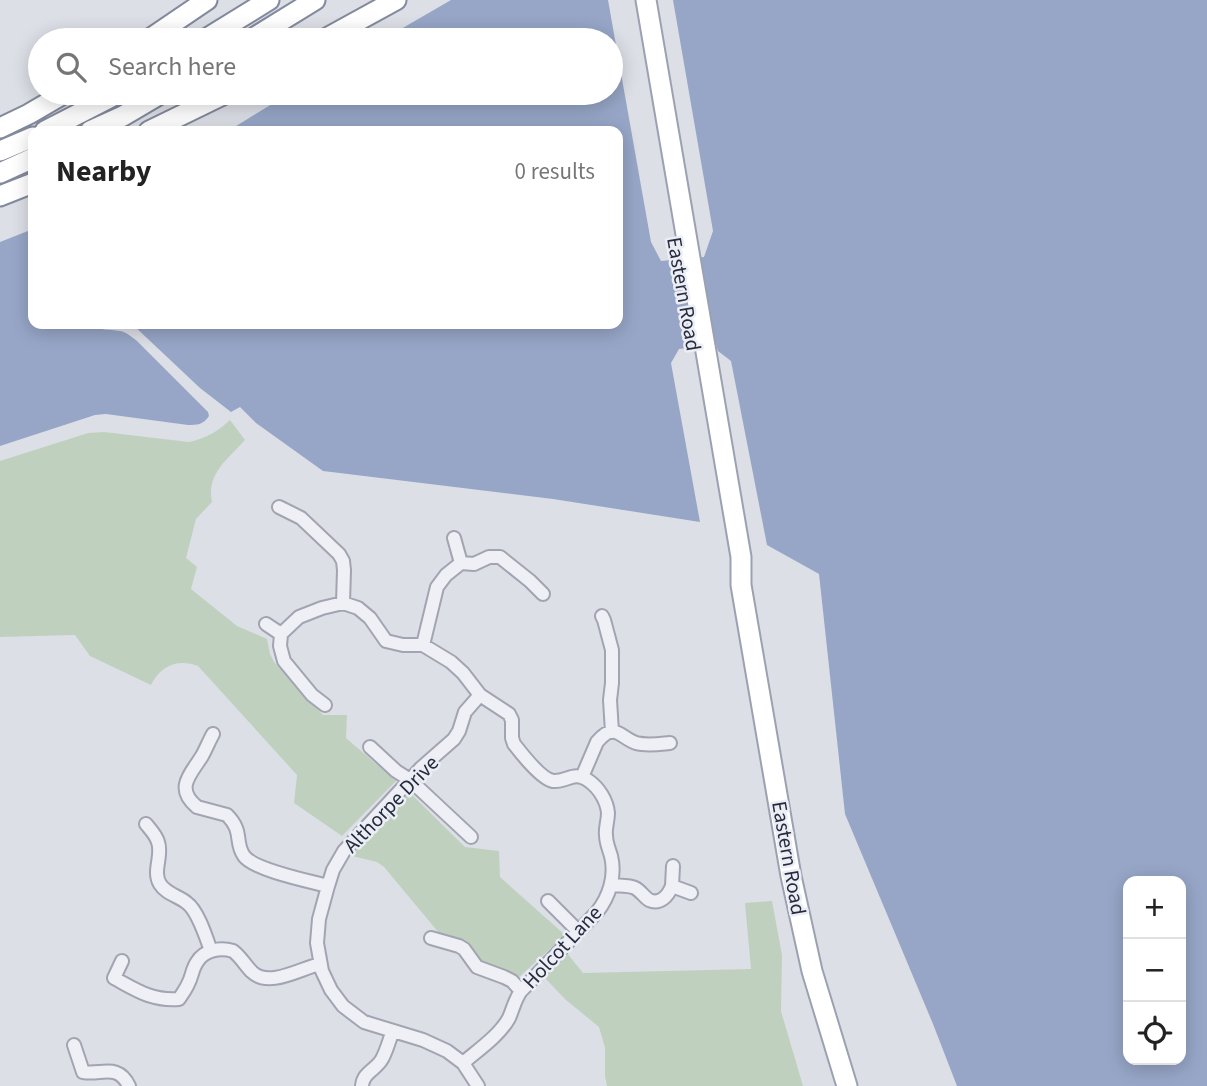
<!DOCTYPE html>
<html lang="en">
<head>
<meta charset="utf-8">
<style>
	body { margin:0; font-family:"Source Sans 3",sans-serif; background:#f2f2f2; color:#222 }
	.controls { position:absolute; right:21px; bottom:21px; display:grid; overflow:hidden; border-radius:14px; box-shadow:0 4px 18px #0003 }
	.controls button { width:63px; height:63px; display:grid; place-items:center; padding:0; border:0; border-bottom:2px solid #e0e0e0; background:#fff; color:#222; font:35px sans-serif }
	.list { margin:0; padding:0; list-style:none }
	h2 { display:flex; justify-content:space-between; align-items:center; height:91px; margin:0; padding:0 28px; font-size:30px }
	h2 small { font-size:23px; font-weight:400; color:#767676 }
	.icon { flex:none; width:38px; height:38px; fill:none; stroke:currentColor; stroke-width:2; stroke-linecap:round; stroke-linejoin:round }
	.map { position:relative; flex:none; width:1207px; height:1086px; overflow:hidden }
	.search { position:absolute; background:#fff; box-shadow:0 4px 18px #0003; left:28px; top:28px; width:595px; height:77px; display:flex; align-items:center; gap:18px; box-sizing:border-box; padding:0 24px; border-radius:38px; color:#767676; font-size:26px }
	.panel { position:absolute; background:#fff; box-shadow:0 4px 18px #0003; left:28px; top:126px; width:595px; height:203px; border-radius:14px }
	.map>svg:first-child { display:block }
</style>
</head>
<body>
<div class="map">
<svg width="1207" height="1086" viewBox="0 0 1207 1086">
	<rect width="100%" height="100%" fill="#dddfe7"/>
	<!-- green -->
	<path fill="#bfd1be" d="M230,420L245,440C228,459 206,474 212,502L196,519L186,558L197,567L191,589L237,626L267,639L270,654L274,662L323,715H347L346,738L396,781L342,836L294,803L297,775L198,666C178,658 160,666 151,685L90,656L75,635L0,637V461L88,433L104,432L189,442C206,438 217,432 230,420Z
		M408,791L465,847L499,851L500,877L565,935L517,979L477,963L470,947L439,933L384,867L377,862L348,855Z
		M772,901L782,955L781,1011L803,1086H607L605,1076V1048L599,1027L566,1000L543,976L567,953L583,973L751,969L745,903Z"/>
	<!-- water -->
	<path fill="#97a6c7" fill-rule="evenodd" d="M451,0H608L651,242L661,261L704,257L713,231L673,0H1207V1086H957L933,1024L845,814L819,574L767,545L731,361L718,351L716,344L679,349L671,363L700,522L553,499L323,471L256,423L240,407L231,412L200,388L132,324H618V131H228L290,93H611V40H382ZM1128,881H1181V1060H1128Z
		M33,229V324H90C100,331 109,329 120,331C127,332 131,337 136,340L208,412L209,416C203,425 197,425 188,425L106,414L95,415L0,446V242Z"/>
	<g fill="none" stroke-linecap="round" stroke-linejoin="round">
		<!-- minor casing -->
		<g stroke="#a2a5b1" stroke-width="16">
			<path id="minor" d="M279,507L301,518L339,554L343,561L344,570L343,603
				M454,538L461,563
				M602,616L604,620L612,650V683L610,700L612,732
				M266,624L281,634
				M423,645L437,587L446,575L461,563L474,564L489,557H500L530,581L543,594
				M325,705L312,695L284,661L280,646L281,634L299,617L322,608L343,603L358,608L370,618L386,641L403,645H423L451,662L463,673L480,695L509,714L512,720V738L514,744C521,753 541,779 553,781C568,782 573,770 589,781C599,788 607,801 608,813C608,821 605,828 606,835C606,843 609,849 611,856C616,876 609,897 597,912L521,991C515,999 513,1009 509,1018C499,1036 478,1050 463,1063
				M213,734C209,741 206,749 202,756C191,774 174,788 197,807L227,815C244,832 234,842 244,856C254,870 309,881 328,886
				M370,747L396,771L410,780L471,837
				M582,777L597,742C615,721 619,737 636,743C647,746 659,744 670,743
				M146,824C150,829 156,835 158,842C163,856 152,871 160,884C166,894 179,896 187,903C198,911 206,937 211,951
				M611,885C618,886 629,885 635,888C641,891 644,897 649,900C660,905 668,896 672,886L691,893
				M672,886L673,866
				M548,901L578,931
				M431,938L459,946L464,949L477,967L504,977L512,981L521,991
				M122,961L114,978C138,991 152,1001 179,999C182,994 186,989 188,984C192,977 192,969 197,962C204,950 220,947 233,951C241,957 245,965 252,972C269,988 299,969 320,964
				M74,1045L83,1072C102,1075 118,1063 129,1086
				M362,1086C363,1072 376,1070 382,1059C387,1050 389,1040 393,1031
				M478,1086L463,1063L447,1051L423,1040L364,1022L343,1006L331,990L322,971L317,943L319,919L328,886L333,870L344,851L421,768L454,739L459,731L465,712L480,695"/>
		</g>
		<!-- primary casing -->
		<g stroke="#9ca1b2" stroke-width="23">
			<path id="primary" d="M646,0L741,557V585L791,876L812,971L847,1086"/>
		</g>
		<!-- trunk casing -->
		<g stroke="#848a9d" stroke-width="23">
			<path id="trunk" d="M148,40L207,0
				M204,40L269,0
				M250,40L315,0
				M323,40L396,0
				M0,128L29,114L65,93
				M45,131L119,93
				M90,131L123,116L162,93
				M149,131L227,93
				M0,151L33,137
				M0,173L33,158
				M0,196L33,183"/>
		</g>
		<!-- minor -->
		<use href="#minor" stroke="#eff0f5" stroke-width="12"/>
		<!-- primary -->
		<use href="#primary" stroke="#fff" stroke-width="19"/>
		<!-- trunk -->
		<use href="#trunk" stroke="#fff" stroke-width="19"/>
	</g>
	<g text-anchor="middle" stroke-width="5" stroke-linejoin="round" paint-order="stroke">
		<!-- street labels -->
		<g font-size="21" fill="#262b3d" stroke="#eceef5">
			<text transform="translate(684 294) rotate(80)" y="7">Eastern Road</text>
			<text transform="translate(391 804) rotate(-46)" y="7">Althorpe Drive</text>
			<text transform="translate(789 858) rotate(80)" y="7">Eastern Road</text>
			<text transform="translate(562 947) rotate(-47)" y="7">Holcot Lane</text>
		</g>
	</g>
</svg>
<div class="controls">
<button>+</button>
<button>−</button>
<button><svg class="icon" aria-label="locate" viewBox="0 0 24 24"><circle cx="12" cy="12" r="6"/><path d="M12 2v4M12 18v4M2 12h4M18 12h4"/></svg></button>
</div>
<div class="search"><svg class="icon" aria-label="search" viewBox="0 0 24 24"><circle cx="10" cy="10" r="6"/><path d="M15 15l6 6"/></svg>Search here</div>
<section class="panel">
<h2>Nearby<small>0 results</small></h2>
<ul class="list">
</ul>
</section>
</div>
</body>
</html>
